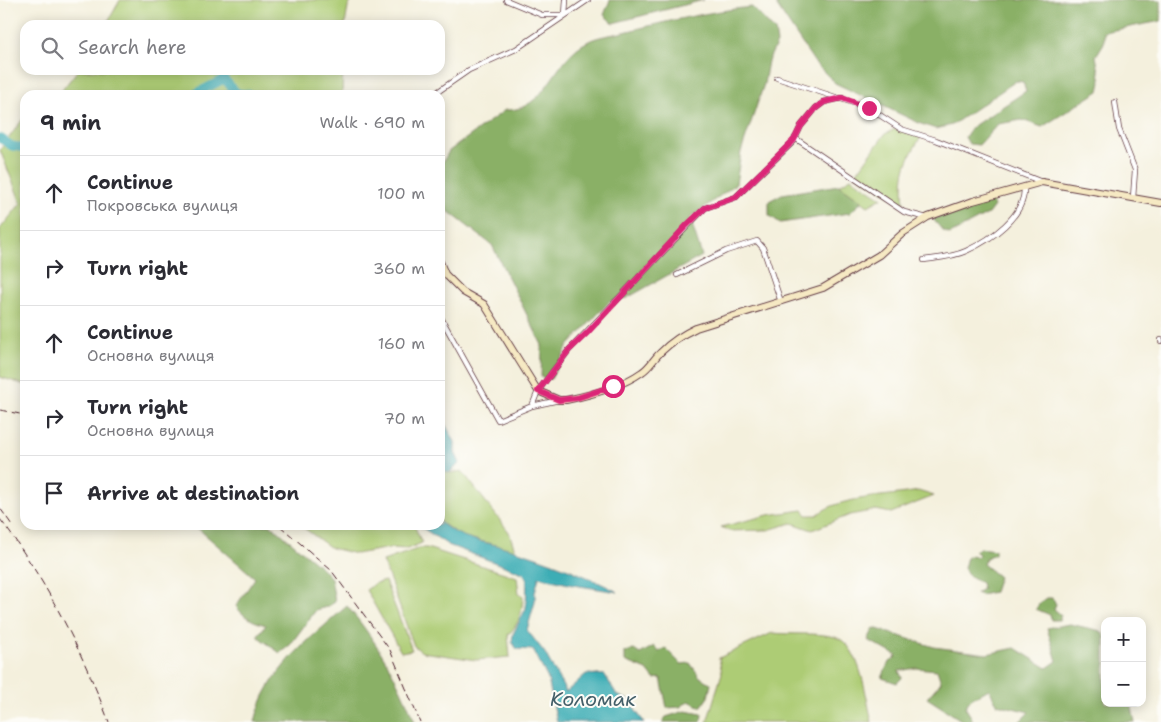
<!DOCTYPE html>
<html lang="en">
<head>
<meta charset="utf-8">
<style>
	body { margin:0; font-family:"Shantell Sans",sans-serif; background:#f7f7f7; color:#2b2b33 }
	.controls { position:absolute; right:15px; bottom:15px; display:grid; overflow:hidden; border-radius:10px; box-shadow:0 2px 12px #0003 }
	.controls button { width:45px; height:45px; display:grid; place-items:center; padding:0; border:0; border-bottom:1px solid #e1e1e2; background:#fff; color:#2b2b33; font:25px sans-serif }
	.stop { position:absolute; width:15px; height:15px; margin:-11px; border:4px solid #db2777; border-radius:50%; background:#fff }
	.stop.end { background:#db2777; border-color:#fff; box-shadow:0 1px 5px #0008 }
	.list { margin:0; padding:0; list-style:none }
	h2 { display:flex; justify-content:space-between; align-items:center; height:65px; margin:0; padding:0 20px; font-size:21px }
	h2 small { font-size:16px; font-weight:400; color:#7c7c81 }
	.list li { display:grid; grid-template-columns:32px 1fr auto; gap:15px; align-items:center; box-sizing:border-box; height:75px; padding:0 20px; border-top:1px solid #e1e1e2 }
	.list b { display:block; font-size:19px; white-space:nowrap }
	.list p { margin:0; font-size:16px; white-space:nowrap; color:#7c7c81 }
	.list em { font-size:16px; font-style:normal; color:#7c7c81 }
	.icon { flex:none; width:28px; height:28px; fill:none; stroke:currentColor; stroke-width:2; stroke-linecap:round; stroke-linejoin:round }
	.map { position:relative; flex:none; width:1161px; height:722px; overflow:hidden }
	.search { position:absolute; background:#fff; box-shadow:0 2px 12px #0003; left:20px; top:20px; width:425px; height:55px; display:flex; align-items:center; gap:12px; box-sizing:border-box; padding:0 18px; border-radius:15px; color:#7c7c81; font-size:19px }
	.panel { position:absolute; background:#fff; box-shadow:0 2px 12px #0003; left:20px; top:90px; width:425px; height:440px; border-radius:15px }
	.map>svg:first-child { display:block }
</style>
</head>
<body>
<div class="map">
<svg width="1161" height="722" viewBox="0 0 1161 722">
	<rect width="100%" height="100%" fill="#fdfcf7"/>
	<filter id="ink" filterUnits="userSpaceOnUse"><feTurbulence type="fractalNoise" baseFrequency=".02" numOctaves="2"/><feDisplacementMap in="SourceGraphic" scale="10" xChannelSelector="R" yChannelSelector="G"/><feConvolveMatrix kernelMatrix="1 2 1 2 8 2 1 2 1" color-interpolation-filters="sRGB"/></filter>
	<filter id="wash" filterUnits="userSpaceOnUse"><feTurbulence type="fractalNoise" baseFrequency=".0096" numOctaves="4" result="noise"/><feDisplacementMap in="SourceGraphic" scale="20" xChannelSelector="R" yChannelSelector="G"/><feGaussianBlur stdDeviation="1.12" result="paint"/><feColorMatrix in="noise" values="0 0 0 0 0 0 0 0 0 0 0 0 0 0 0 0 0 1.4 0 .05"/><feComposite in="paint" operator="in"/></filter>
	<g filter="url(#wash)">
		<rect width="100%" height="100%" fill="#f4f0dd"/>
		<!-- green -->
		<path fill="#adcc74" stroke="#7c7650" d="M120,0H352L348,7L345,25H106Z
			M78,70H343L342,95H58Z
			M25,116V385L0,377V229L21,203L0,150Z
			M895,129L921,137C905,162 901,175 904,204L855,175L885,134Z
			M851,178L882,198L868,206L839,185Z
			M440,470L449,473L462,471L509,532L515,550L461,536L440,522Z
			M918,491L934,496L891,513L876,510L850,515L812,530L792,523L768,530L729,531L721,527L768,515L803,510L807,515H817C838,496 890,497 918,491Z
			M300,525H414L422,543L407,549L390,548L356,554L331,548Z
			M420,548H427L517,577L519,594L523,596C522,612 520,623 508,635L510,657L476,660L422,652L414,646L383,561Z
			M385,581L412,650L401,652L366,590L376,583Z
			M772,633C792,635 816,632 835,637C861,644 866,699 872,722H707L722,673L719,658Z"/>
		<!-- forest -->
		<path fill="#8ab066" stroke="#6a6848" d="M610,0H704L613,23L604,15Z
			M778,0H1161V21L1104,32V43L1096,56L1101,82L1099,91L1042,127L1022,120L998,124L979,145L969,144L965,137L972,127L1026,91L1023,82L1016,81L952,125L936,129L921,124L835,83L815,63L777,6Z
			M752,7L775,31L777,43L768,61L764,84L741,152L736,184L690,218L702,256L627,298L610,301L568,346L551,379L541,377L542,345L492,245L440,205V167L449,151L505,110C547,112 553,58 587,42C597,36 612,35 624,32C665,22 709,11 752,7Z
			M839,185L862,201L850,213L780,223L769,215V201L782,194Z
			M991,199L994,206L988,214L950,234L943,231L933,219Z
			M194,525H271L322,568L331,578L335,602L327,607L316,610L290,645L280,653L257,636L266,625C254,622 243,617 236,606L255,578Z
			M980,548L995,550V554L986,558L983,564L999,577L994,592L981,595L976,593L983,589L981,583L968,575L964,568L967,557L972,555L978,557L979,554L975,551Z
			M1047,598H1052L1056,604L1054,609L1061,615L1059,620H1051L1050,615L1036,609L1039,604Z
			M347,606C379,644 396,676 415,722H255C266,671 310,639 347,606Z
			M1070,624L1101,631L1105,637V703H1131L1135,722H1019L1029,712L997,704L989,689L971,699L965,707L973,720L964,722L927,698L941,682L937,670L916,668L899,671L902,678L897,683L882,678L888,664L897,656L868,640L874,628L934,647L987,654L1015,648L1047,668L1057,661L1047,628Z
			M654,646L659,652L665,648L681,664L690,663L700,677L711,684L708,697L701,707L689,701L680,707L667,708L661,678L654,679L647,670L625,661V652L634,650L640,654Z
			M685,711L702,714L701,722H662L666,717Z"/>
		<!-- water -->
		<path fill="#3cadb5" stroke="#436670" d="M440,415L455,442V453L460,463L449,473L440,470Z
			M440,522C461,541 489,542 515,550C551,561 585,575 618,592L573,585L539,577L535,592V602L527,630L545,653L566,692L586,674L605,675L617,695L628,700L644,722H557L548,679L533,650L517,649L512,642L513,634L526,608L527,578L523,573L448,545L418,525H440Z"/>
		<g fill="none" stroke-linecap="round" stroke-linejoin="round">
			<!-- river -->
			<path stroke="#3cadb5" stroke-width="9" d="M193,95L224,79L237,93L253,95
				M0,138L12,146L25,148"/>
		</g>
	</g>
	<g filter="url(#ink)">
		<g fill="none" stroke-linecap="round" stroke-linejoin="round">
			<!-- street casing -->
			<g stroke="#643e46" stroke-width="6">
				<path id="street" d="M506,0L542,15H565L566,0
					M777,78L869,108L901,129L936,140L1042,182
					M433,95L469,70L516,49L588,0
					M1115,102L1119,129L1135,170L1133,198
					M795,138L904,212L927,218
					M924,260C938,258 953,257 966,251C990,240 1026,216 1024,187
					M677,275L726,251L757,241L763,248L781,302
					M440,316L498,420L532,406L559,400
					M1161,341V340
					M532,406L538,391L569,350L705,208L736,197L794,141L801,126L816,108L824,102L842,98"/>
			</g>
			<!-- secondary casing -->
			<g stroke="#643e46" stroke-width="8">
				<path id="secondary" d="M440,262L445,274L463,292L484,304L538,391L559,400H566C591,395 621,387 642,372C650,367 654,358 661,352C671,342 683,334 696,328L823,288L879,255L903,233L928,217L973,201L1042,182L1161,203"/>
			</g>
			<!-- street -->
			<use href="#street" stroke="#fff" stroke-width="4.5"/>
			<!-- secondary -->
			<use href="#secondary" stroke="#f6e9c3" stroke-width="6"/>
			<!-- rail -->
			<path stroke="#4a1f2b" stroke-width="1" stroke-dasharray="8 4" stroke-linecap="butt" d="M0,410L25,415
				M0,508L12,525
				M0,519C46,580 82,651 109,722
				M279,525L331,570L390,650L420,722"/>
		</g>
	</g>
	<g fill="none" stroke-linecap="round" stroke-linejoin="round" filter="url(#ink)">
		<!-- route -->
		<path stroke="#db2777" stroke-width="6" d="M613,386L577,398L559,400L538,391L569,350L588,332L686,226L705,208L736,197L794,140L801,126L816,108L824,102L842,98L869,108"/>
	</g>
	<g text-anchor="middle" stroke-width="4" stroke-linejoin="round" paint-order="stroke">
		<!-- water labels -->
		<g font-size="20" font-style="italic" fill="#445f69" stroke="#fdfcf7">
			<text x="593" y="706">Коломак</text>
		</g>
	</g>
</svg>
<div class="controls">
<button>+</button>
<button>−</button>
</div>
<div class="stop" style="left:613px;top:386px"></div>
<div class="stop end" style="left:869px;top:108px"></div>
<div class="search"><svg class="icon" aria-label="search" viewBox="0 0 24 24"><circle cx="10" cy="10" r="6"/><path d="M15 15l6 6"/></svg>Search here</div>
<section class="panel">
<h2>9 min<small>Walk · 690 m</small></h2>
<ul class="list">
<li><svg class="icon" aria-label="ahead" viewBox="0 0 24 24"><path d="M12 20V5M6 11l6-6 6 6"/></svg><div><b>Continue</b><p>Покровська вулиця</p></div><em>100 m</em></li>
<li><svg class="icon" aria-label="right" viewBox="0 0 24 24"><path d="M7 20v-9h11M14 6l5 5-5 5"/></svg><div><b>Turn right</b></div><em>360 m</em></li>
<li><svg class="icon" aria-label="ahead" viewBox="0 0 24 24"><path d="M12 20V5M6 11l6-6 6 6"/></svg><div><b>Continue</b><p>Основна вулиця</p></div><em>160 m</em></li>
<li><svg class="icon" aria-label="right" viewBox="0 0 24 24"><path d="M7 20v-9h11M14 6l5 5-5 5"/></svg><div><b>Turn right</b><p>Основна вулиця</p></div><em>70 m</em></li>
<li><svg class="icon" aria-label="arrive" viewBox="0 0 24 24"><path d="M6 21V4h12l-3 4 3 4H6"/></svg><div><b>Arrive at destination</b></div></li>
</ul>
</section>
</div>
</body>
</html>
